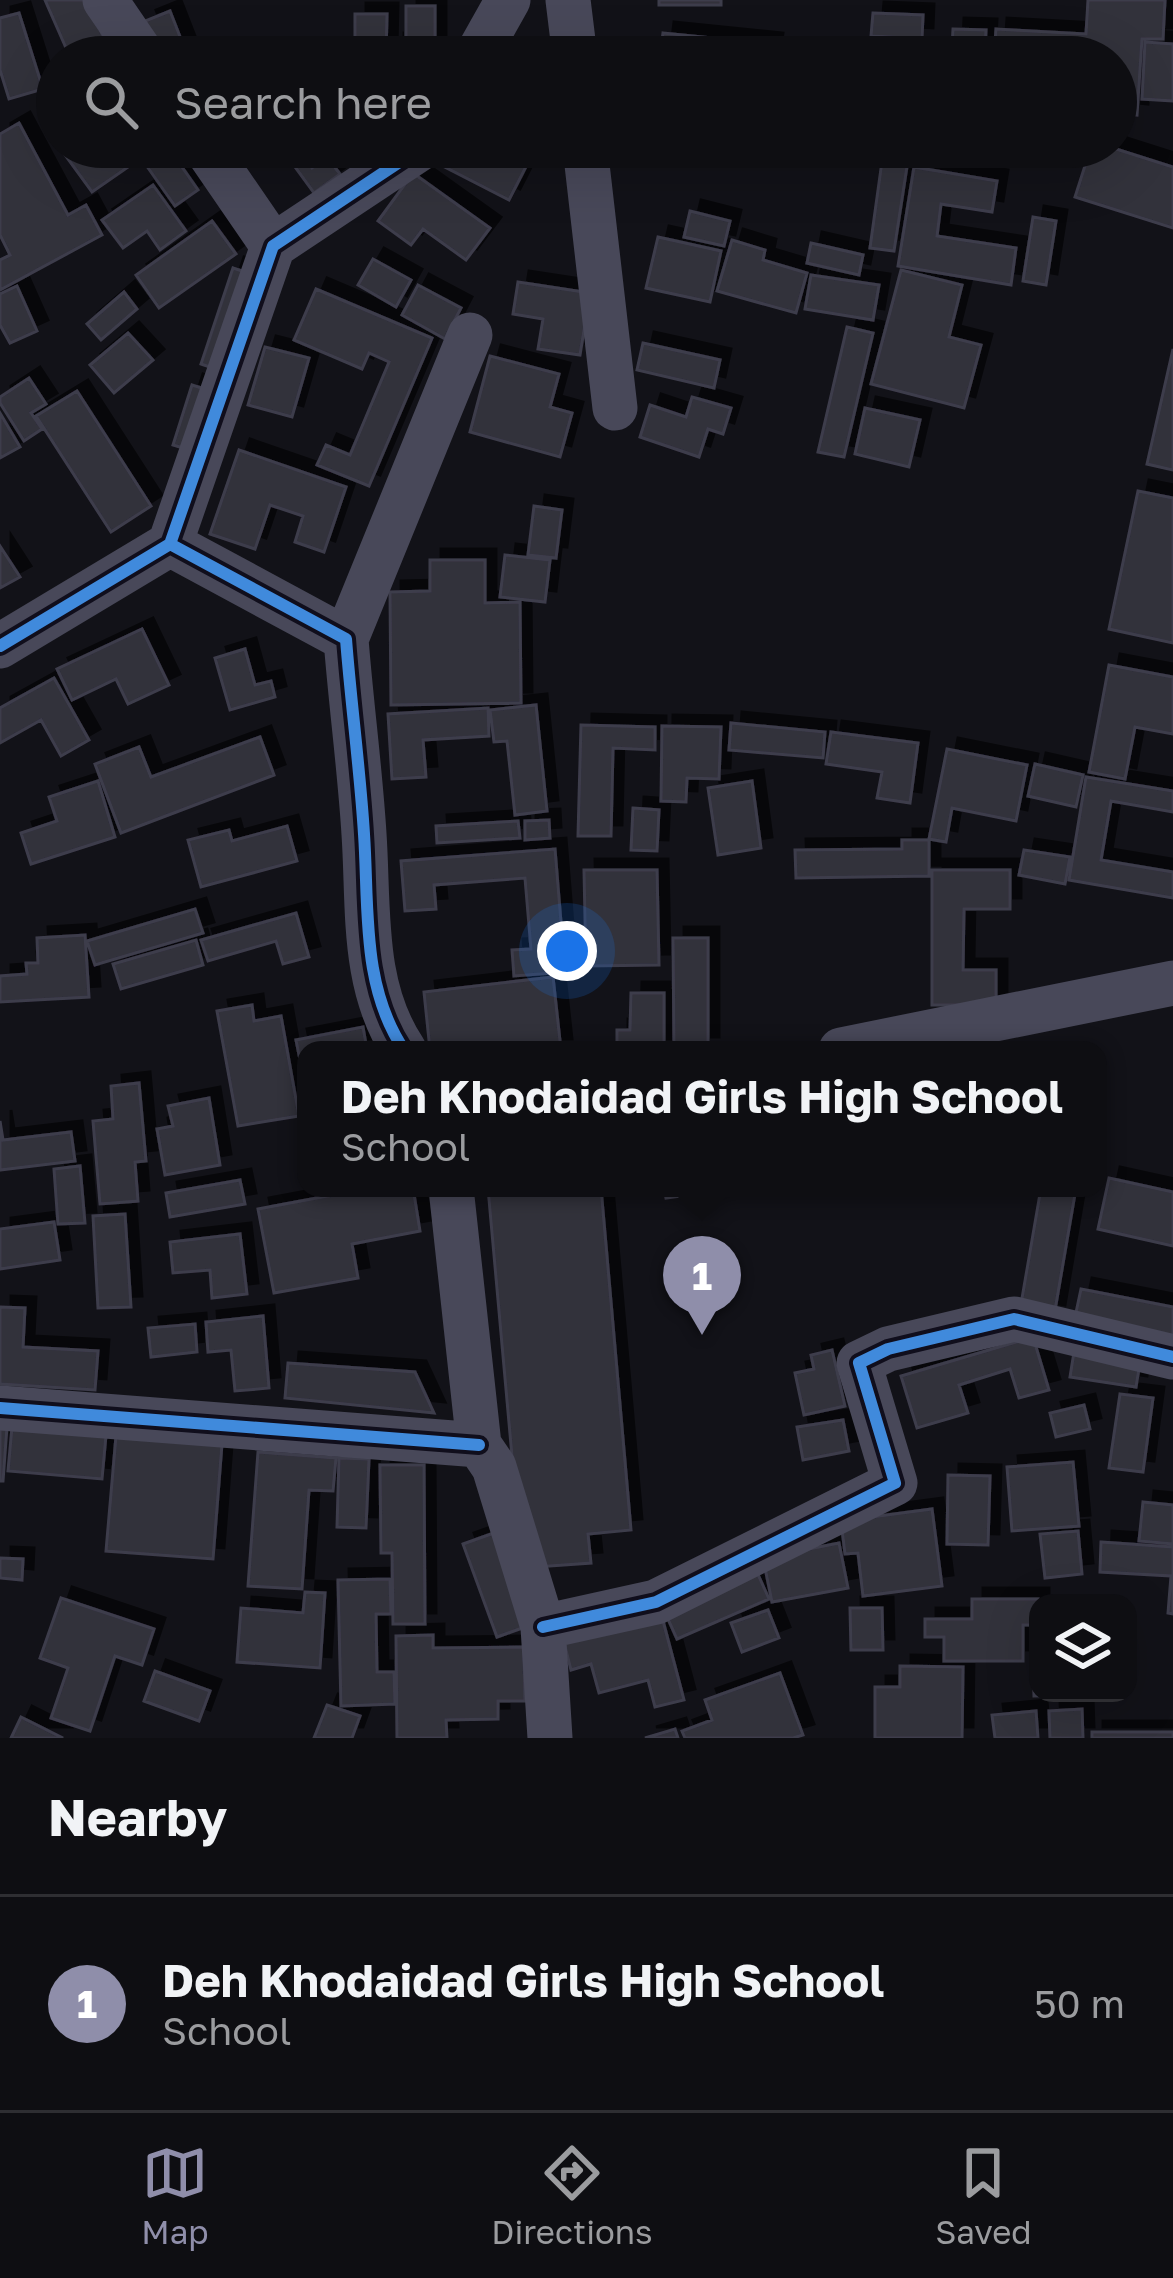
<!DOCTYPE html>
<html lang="en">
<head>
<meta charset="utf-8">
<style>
	body { margin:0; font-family:"Golos Text",sans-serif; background:#1c1c20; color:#f1f3f6 }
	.controls { position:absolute; right:36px; bottom:36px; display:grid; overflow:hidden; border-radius:24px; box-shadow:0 12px 48px #0002 }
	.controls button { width:108px; height:108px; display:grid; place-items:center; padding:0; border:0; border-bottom:3px solid #2e2e32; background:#0e0e12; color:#f1f3f6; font:60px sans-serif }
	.you { position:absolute; left:567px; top:951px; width:42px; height:42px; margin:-30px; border:9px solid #fff; border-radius:50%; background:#1a73e8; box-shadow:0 0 0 18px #1a73e833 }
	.badge { display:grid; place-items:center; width:78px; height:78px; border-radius:50%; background:#8f8eaa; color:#fff; font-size:39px; font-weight:700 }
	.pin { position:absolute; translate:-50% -99px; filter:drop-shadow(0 3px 6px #0008) }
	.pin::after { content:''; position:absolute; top:63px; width:42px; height:36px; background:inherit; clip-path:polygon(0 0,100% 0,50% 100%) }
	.popup { position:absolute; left:297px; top:1041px; width:810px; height:156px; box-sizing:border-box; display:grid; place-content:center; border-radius:24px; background:#0e0e12; filter:drop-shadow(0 3px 9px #0005); font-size:39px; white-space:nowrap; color:#9b9c9f }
	.popup b { font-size:45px; color:#f1f3f6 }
	.popup::after { content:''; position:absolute; left:50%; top:100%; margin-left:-24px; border:24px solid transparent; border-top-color:#0e0e12 }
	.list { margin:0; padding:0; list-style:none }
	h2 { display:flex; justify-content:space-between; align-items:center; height:156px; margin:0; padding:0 48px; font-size:51px }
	h2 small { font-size:39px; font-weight:400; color:#9b9c9f }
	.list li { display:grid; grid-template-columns:78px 1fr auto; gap:36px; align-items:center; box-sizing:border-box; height:216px; padding:0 48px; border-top:3px solid #2e2e32 }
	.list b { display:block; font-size:45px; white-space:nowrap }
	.list p { margin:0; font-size:39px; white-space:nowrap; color:#9b9c9f }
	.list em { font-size:39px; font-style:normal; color:#9b9c9f }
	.icon { flex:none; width:66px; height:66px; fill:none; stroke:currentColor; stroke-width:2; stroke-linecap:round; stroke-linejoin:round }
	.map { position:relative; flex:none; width:1173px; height:1738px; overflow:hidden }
	.search { position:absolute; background:#0e0e12; box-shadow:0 12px 48px #0002; left:36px; right:36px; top:36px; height:132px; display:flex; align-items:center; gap:30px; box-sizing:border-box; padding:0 42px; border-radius:66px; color:#9b9c9f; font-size:45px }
	.sheet { height:372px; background:#0e0e12 }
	nav { display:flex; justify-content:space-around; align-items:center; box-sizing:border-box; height:168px; border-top:3px solid #2e2e32; background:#0e0e12; font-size:33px; color:#9b9c9f }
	nav a { display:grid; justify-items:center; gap:6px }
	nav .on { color:#8f8eaa }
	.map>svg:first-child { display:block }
</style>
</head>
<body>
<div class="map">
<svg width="1173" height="1738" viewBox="0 0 1173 1738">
	<defs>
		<filter id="shadow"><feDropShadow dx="11" dy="-11" stdDeviation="0" flood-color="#0009"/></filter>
	</defs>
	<rect width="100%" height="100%" fill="#121218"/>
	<!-- building -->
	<path fill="#30303b" stroke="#3e3c4c" stroke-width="3" filter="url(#shadow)" d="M45,0H87L112,57H70Z
		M659,0H721V5H659Z
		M1088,0H1165L1163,39H1142L1137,115L1116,113V57H994L996,29L1086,34Z
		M406,6H435V57H393V44H406Z
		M170,11L186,52L159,57L145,21Z
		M19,13L43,89L9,99L0,70V18Z
		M873,13L923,15L922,39L871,36Z
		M355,14H387L386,57H355Z
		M953,29L986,30L985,51L952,49Z
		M663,33L772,44L770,57H660Z
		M1145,42L1173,44V101L1142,99Z
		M19,123L68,215L86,205L102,235L0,290V260L10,255L0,235V134Z
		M168,147L198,190L175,206L141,158L92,192L60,148Z
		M214,147H259L261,157L230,171Z
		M450,147H536L509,200L441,165Z
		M884,147H910L894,251L870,248Z
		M1046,147H1082L1081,157L1045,155Z
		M1091,147H1110L1173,167V228L1075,197Z
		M327,157L340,174L314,193L295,167L306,160L312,168Z
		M914,167L997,181L992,212L941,204L937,236L1016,248L1011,285L898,266Z
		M413,173L490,228L466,260L423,229L411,245L378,221Z
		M153,185L186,231L160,250L147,231L123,248L102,220Z
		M690,211L730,221L724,246L684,237Z
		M1033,217L1056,221L1046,285L1023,281Z
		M212,221L236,254L159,308L136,275Z
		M658,237L721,251L710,302L646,288Z
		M732,240L765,250L763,260L807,273L796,313L717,291Z
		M811,243L863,255L859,275L807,263Z
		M373,259L411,280L396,307L358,285Z
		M233,268L254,275L222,371L201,364Z
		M901,270L962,285L949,337L981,345L964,408L871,384Z
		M811,275L879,285L873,320L805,309Z
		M518,282L590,293L580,355L538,349L543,319L513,314Z
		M418,285L461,308L445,339L402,315Z
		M17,286L37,331L10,343L0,325V294Z
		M316,289L432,338L369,486L317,465L326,445L350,455L389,362L369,353L362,369L294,340Z
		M124,292L137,309L101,340L87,324Z
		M847,327L873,333L844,457L818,452Z
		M128,333L153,360L114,393L90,365Z
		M643,343L720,360L714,388L637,370Z
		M265,347L309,358L292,417L248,405Z
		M1173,349V470L1147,464Z
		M490,356L559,374L550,407L572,413L560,457L470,432Z
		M29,378L46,404L31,413L42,429L24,441L0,403V397Z
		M192,385L208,390L200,453L173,445Z
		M77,391L151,506L111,532L36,416Z
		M692,397L731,408L723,434L708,429L699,457L640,437L650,405L686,417Z
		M865,408L920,420L909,467L855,454Z
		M0,413L20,447L0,458Z
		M239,450L346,487L324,552L295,542L303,516L270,505L255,549L210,534Z
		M1138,491L1173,498V643L1109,629Z
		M534,506L562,510L556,558L528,555Z
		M0,546L20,577L0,588Z
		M505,555L550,560L545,602L500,597Z
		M430,560H485V603L520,602L521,703L391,705L390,592L430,591Z
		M142,629L169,685L128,704L116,679L72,700L57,669Z
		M245,649L255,685L271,681L275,697L230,710L215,658Z
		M1109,665L1173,677V734L1135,727L1125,779L1089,772Z
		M54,678L89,740L61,756L41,720L0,743V708Z
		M536,705L547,811L515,815L507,741L494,742L490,710Z
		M488,708L489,736L423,740L426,777L392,779L388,714Z
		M731,723L825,732L823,758L729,750Z
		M581,725L655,727V750L613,748L611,836H578Z
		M662,726L721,727L719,779L687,778L686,802L661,801Z
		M831,732L918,743L910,803L877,798L882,772L826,764Z
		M260,737L274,775L121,833L95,764L139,747L151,777Z
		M947,749L1027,765L1016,821L952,808L946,842L929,839Z
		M1035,764L1083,775L1076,807L1028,796Z
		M1086,777L1173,791V812L1111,801L1101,860L1173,872V898L1069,880Z
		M98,781L115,837L31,864L21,833L57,821L49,797Z
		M752,781L761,848L718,855L708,788Z
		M633,808L659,810L657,851L631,850Z
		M549,820L550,838L525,840V821Z
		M518,821L520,838L437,843L436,826Z
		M287,826L297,861L201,887L188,840L229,830L232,841Z
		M902,840H929V876L796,878L795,850L902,849Z
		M555,849L565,972L514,976L512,950L531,949L525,878L434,885L436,909L405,911L401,861Z
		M1024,850L1070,857L1065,884L1019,875Z
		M584,870H657L659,965L586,966Z
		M932,870H1010V909H964L963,970H996V1005H932Z
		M195,909L203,933L95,965L87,941Z
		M296,913L309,957L283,964L276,941L208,961L201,940Z
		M85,935L89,997L0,1002V976L27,974L26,963H38L37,938Z
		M673,938H708V1048H674Z
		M196,940L203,965L121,989L113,964Z
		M553,977L561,1050H430L424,992Z
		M631,993H664V1050H617V1030H630Z
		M252,1005L254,1021L281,1016L299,1116L238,1126L217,1011Z
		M363,1027L367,1050H306V1090L296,1040Z
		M139,1083L146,1161L135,1162L138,1201L100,1204L93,1121L113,1119L111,1086Z
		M209,1098L220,1165L165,1175L157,1129L173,1126L168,1106Z
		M0,1121L3,1140L71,1132L75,1161L0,1170Z
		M80,1166L85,1223L58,1224L54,1169Z
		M1109,1178L1173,1192V1246L1098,1229Z
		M240,1180L245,1204L170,1217L166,1193Z
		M370,1188H413L420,1231L352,1244L358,1278L274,1293L258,1209Z
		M488,1188H601L631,1530L588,1534L591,1563L522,1568Z
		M664,1188H739L666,1198Z
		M1041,1188H1076L1054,1316L1020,1310Z
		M125,1214L131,1307L98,1308L93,1216Z
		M54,1222L60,1260L0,1269V1229Z
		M240,1234L247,1294L212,1298L210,1270L173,1273L170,1242Z
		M1081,1289L1173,1307V1341L1074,1322Z
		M0,1307L25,1308L23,1347L98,1351L95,1390L0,1384Z
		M263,1316L269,1388L235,1391L231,1350L208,1352L206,1322Z
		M195,1324L197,1352L151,1357L148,1328Z
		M1033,1337L1049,1390L1019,1398L1010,1369L959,1385L968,1413L917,1428L901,1376Z
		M1075,1346L1141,1356L1136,1387L1070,1377Z
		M832,1350L845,1406L804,1415L795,1373L814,1369L811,1355Z
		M288,1363L415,1372L434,1413L285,1398Z
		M1120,1394L1153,1398L1143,1472L1109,1468Z
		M1084,1405L1090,1429L1056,1437L1050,1413Z
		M843,1420L849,1451L803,1460L797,1427Z
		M0,1427H7L3,1481H0Z
		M12,1427L106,1435L102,1479L8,1471Z
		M116,1436L222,1444L213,1559L106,1551Z
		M258,1452L336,1458L333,1491L309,1490L302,1589L248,1586Z
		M339,1458L369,1459L366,1528L337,1527Z
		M1073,1462L1079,1526L1012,1531L1007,1467Z
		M380,1465H424L425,1624H393L392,1553H381Z
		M948,1475L990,1476L988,1545L947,1544Z
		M1143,1502L1173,1505V1544L1139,1541Z
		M932,1509L942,1586L863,1596L858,1553L845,1554L841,1521Z
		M1078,1531L1082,1574L1045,1578L1040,1534Z
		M494,1533L528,1626L497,1637L463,1544Z
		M1101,1542L1173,1547V1614L1168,1613L1171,1576L1100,1572Z
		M839,1543L848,1588L772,1602L763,1558Z
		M0,1558L23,1559L22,1580L0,1578Z
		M756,1570L769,1599L677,1639L664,1610Z
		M390,1579L391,1614H376L377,1672H394L395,1704L341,1706L338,1580Z
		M305,1592L325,1593L320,1668L237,1662L241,1608L303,1613Z
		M61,1598L154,1629L142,1665L115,1656L90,1731L51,1718L68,1668L40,1658Z
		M972,1599H1038V1625H1023V1661H944V1637H925V1619H972Z
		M850,1608H882L883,1650H851Z
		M768,1610L779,1638L742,1652L731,1623Z
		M662,1617L684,1700L655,1707L648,1680L599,1693L591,1664L571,1670L564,1642Z
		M1032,1633H1038V1693L1091,1695L1034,1696Z
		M433,1635V1648L524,1647L525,1701H498V1719L446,1720L447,1738H397L396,1636Z
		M900,1666L963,1667L962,1738H875V1687H900Z
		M155,1671L210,1691L199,1721L144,1701Z
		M780,1673L803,1735L793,1738H685L682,1731L712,1720L705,1700Z
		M327,1705L360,1716L352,1738H314Z
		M1082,1709L1083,1738H1050L1049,1711Z
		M1036,1711L1038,1738H995L992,1715Z
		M21,1717L63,1738H11Z
		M675,1729L678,1738H645Z
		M1092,1732H1173V1738H1092Z"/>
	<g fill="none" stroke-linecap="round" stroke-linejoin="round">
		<!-- street -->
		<path stroke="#484859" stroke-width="45" d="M105,0L144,57
			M568,0L575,57
			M476,57L508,0
			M205,147L273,246
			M585,147L615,408
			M170,544L346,639C351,704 360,769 364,834C369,907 361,986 404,1050
			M346,639L470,335
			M0,646L170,544L273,246L422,147
			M841,1050L1173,983
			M451,1188L479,1445L494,1467L543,1627L550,1738
			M0,1408L479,1445
			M543,1627L656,1602L895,1483L859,1363L888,1349L1014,1319L1173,1357"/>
		<!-- cycleway casing -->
		<g stroke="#100e1c" stroke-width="20">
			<path id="cycleway" d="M170,544L346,639C351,704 360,769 364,834C369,907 361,986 404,1050
				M0,646L170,544L273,246L422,147
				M0,1408L479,1445
				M543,1627L656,1602L895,1483L859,1363L888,1349L1014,1319L1173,1357"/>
		</g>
		<!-- cycleway -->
		<use href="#cycleway" stroke="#408adc" stroke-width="12"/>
	</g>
</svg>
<div class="controls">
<button><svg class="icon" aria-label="layers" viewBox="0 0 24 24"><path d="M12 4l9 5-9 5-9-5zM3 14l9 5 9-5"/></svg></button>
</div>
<div class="you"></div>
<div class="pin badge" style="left:702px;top:1335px">1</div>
<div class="popup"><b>Deh Khodaidad Girls High School</b>School</div>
<div class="search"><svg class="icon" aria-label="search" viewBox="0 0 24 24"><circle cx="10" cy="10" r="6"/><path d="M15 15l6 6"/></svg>Search here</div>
</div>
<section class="sheet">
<h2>Nearby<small></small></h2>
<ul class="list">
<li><span class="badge">1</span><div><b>Deh Khodaidad Girls High School</b><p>School</p></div><em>50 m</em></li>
</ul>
</section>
<nav>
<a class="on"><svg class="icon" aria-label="map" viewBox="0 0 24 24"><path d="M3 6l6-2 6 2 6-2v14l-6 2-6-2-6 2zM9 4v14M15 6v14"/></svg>Map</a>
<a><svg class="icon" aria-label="directions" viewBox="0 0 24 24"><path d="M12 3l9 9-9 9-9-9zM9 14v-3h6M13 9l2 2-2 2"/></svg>Directions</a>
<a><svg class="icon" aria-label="saved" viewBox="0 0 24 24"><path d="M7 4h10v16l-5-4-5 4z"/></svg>Saved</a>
</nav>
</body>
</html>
